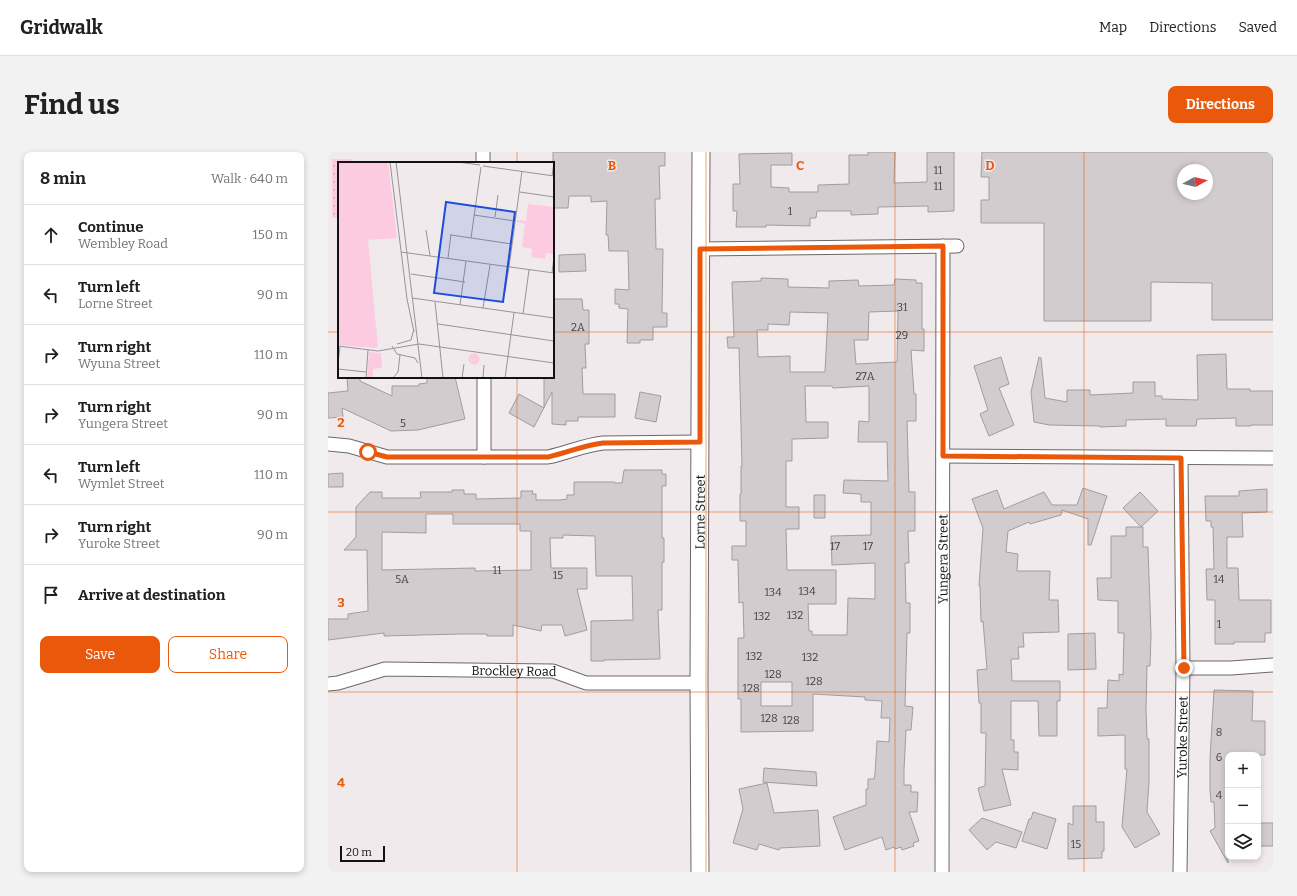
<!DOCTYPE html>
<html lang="en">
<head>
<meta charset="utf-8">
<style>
	body { margin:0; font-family:Bitter,serif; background:#f2f2f2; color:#202124 }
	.controls { position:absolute; right:12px; bottom:12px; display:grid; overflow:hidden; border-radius:8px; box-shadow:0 2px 6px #0003 }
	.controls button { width:36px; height:36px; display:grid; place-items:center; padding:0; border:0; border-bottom:1px solid #e0e0e0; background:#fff; color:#202124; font:20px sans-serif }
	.compass { position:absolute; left:849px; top:12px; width:36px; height:36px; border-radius:50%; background:#fff; box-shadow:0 2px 6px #0003; rotate:82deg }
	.scale { position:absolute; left:12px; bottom:10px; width:45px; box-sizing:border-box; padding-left:4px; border:2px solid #131112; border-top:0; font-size:11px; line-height:14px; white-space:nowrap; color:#131112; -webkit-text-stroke:3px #f1eaed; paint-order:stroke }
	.stop { position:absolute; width:12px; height:12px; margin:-9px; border:3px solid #ea580c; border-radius:50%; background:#fff }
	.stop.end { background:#ea580c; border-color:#fff; box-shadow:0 1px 4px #0008 }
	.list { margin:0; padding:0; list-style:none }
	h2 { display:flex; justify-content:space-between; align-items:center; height:52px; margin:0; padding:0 16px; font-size:17px }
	h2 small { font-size:13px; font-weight:400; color:#757577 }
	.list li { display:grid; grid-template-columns:26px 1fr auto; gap:12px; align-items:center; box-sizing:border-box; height:60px; padding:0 16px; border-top:1px solid #e0e0e0 }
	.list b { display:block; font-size:15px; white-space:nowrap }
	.list p { margin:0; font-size:13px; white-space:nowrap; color:#757577 }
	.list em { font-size:13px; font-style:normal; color:#757577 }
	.actions { display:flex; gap:8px; padding:12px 16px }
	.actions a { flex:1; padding:9px 0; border:1px solid #ea580c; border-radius:8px; text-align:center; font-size:14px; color:#ea580c }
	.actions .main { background:#ea580c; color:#fff }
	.icon { flex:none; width:22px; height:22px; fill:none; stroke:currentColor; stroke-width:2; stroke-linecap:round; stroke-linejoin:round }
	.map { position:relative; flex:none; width:945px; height:720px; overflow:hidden; border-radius:8px }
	header { display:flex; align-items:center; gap:24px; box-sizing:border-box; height:56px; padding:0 20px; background:#fff; border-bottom:1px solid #e0e0e0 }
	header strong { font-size:19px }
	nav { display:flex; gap:22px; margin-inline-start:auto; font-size:14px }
	.intro { display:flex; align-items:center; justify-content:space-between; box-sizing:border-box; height:96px; padding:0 24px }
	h1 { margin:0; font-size:28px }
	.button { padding:10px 18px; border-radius:8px; background:#ea580c; color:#fff; font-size:14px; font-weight:700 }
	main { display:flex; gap:24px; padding:0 24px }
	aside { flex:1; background:#fff; border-radius:8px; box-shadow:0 2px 6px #0003 }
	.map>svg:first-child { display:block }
</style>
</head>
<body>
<header>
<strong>Gridwalk</strong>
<nav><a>Map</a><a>Directions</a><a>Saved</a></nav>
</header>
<div class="intro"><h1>Find us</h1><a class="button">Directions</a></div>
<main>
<aside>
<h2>8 min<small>Walk · 640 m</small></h2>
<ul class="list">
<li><svg class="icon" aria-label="ahead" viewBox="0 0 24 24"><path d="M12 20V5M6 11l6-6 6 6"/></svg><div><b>Continue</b><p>Wembley Road</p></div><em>150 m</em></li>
<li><svg class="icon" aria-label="left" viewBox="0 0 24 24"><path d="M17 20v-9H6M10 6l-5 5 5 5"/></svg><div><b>Turn left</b><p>Lorne Street</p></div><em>90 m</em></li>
<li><svg class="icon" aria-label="right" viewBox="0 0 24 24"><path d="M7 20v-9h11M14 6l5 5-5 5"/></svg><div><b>Turn right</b><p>Wyuna Street</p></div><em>110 m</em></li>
<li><svg class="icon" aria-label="right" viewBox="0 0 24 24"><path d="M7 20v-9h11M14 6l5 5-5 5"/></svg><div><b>Turn right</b><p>Yungera Street</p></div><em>90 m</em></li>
<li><svg class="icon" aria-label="left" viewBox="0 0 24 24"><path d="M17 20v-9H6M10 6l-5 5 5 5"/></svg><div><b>Turn left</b><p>Wymlet Street</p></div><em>110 m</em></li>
<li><svg class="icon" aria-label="right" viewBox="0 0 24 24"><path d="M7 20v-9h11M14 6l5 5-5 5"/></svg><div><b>Turn right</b><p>Yuroke Street</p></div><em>90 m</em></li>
<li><svg class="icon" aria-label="arrive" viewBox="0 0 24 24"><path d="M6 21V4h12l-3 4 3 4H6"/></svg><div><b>Arrive at destination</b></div></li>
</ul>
<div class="actions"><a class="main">Save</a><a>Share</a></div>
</aside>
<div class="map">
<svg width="945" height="720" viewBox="0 0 945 720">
	<defs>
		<pattern id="grass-dots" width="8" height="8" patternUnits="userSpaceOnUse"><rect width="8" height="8" fill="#fccbe0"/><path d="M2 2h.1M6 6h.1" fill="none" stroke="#d7adbf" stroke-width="1.8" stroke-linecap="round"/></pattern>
	</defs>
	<rect width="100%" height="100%" fill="#f1eaed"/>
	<!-- grass -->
	<path fill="url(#grass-dots)" d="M4,7H24V11H11V66H4Z"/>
	<!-- building -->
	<path fill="#d2ccce" stroke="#a29c9f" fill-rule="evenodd" d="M225,0H337V14H331L332,47H327L328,97H335L334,161H339V175H325V188H312V191H299L300,157L291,156V152H287V137L301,138L300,99H281L280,83H278L279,49L263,50V44H241L240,56H225Z
		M540,0H567L566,31L599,30V0H626V59L600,60V54L550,55V62L523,63V59H489L488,66H482V74L438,73V75H408L409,59H405V32H412L411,2L464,1V13H443V35L461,36V40H490V33L521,32V3H540Z
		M654,0H945V168H884V131L823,130V169H716V71H653V48H661V25H653ZM855,18H879V42H855Z
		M257,102L258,119L231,120V103Z
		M433,126L460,127V135L501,136V129L530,128L531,134L566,133L567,127L588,128V131H594V177H596V199L583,198L586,242H588V269H579L581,340H587V379H580L581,411H577L578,451H582V481H579L577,554L585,555L583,578H578L576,618V633H583V640H590L589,660H581L591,689L585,691L586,694L574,698L573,695L567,697L566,695L558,698L554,685L517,698L505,665L538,653V637H540V627H546L547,622L549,589L561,590L562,566H553L554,549L537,548V545L485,542V579L413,580V547H410V486H416L415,450L411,451L410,408H404V394H418V369H412V342H413V314H414L411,196H400L399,185H406L404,130L433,129ZM570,159L569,210L528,212L526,188H540L541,160ZM462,160L500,161L497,220H462V204L430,205L429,178H440V172L461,173ZM477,234H504L505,236L541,234V270L531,269L530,290H559L560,329L516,328L515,341L533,342V350H543V383L503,384L504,413L547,411V447L520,446L519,483H484V479H481L480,452H508V418H459L458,377H471V355H458V309H464V287L500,286V270H478ZM433,530H464V554H433Z
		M226,147H254L255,158H261V192H257L258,216H254L255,242H287V265H250V269H238V273L224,272V240L206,275L181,261L191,242L216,256V225H225Z
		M898,202L899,237H922V239H945V273H923V274H908V266L869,267L868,274H838V267L798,268V274L772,275V274L721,273L706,270L703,240L711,205L713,206L717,246L739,250V238H762V243L805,241V230H827V244H834V247L870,248L869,203Z
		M673,205L681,232L671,236L686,273L661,284L652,262L660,258L646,214Z
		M19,225H32V229L64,244V234H91V232L99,231V225H127L137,267L90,278L63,279L14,256L15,265L0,266V241L20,239Z
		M312,240L333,244L328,270L307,266Z
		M296,318H334V322H338V334H334V386H336V410H334V458H330L332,507L276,508V509H263V469L305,468L304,424H268L267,384L235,383V386H222L223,416H259V437H249L259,478L237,484L234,473H214L213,479L185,473V484H159V482H132L56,484V481L0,488V467H20V462L40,459L39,398H16L28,385V355L42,340H54V346H93L92,340H124V338H136V342H148V347L193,346V339H205L204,342H208V348H232L239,347V343H246V330H287V331H294ZM98,362H125V372H192V379H203V418L147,419V416L54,418V380L98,381Z
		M15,321V335H0V322Z
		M755,336L779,344L763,393H760V367L734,358L733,363L702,372L701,370L680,379L678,400L690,402L689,419H722L721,448H730L731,480L695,481L696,495H690L691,507H683L684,529H732V549H729V584H711L710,549H683V588H686V600H690V618L674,617L683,653L656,659L650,636L657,634L658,581H653V551H651L649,518L659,517L655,469L653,470L652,434H651L655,376L644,347L669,338L676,357L716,340L724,353H749Z
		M939,337V360L914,361L915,385H899V416H910L911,448H943V481H937V490H906V492H887V448H879L878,417H886L885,375H883V369H878L877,344H911V339Z
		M812,340L830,359L813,375L795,356Z
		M486,343H497V366H486Z
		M798,375H815V395H820L823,483L822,514H819L818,556L819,587H821V630L819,660L832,682L807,696L794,675L799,617H797V583L770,584V556H779L780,528L791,529V522L795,523L796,481H790V449L770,448L769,426H783V384H798Z
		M767,481L768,517L740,518V482Z
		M886,538L925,539L924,569H937V603H900V711L882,679L887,676L886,650H883L882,639V607Z
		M436,616L488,620L489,634L435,630Z
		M439,631L446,661L490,658L492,694L452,696L451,698L431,692L429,698L405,691L415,657L411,637Z
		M745,654H768V670H776V699H774V706L740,707V671L745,673Z
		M705,660L728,667L719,697L694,689L701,667H703Z
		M654,666L694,680L688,696L668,690L659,698L641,678Z
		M930,671H945V694H930Z"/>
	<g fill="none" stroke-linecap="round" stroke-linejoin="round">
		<!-- minor casing -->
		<g stroke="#6d676a" stroke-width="15">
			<g id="minor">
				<path d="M155,0V11"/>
				<path d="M372,97L629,94"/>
				<path d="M156,225V305"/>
				<path d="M0,292L21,294L59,305H220C239,301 256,293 275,291L372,290"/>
				<path d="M615,304L945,306"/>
				<path d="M855,516H903L945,513"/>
				<path id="s1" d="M0,532L10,531L57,517L225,519L258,531H371"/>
				<path id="s2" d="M614,720L615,94"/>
				<path id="s3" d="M852,720L855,516L853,306"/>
			</g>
		</g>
		<!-- tertiary casing -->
		<g stroke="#6d676a" stroke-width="19">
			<g id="tertiary">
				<path id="s4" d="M372,720L371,531L373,0"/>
			</g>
		</g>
		<!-- minor -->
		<use href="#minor" stroke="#fff" stroke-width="13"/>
		<!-- tertiary -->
		<use href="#tertiary" stroke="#fff" stroke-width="17"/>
	</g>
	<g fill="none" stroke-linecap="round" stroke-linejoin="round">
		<!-- route -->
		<path stroke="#ea580c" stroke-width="5" d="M40,300L59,305H220C239,301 256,293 275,291L372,290V97L615,94V304L853,306L856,516"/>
	</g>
	<!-- grid -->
	<path fill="none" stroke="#e8590c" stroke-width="1" stroke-opacity="0.55" d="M189,0V11M378,0V720M567,0V720M756,0V720M0,180H11M225,180H945M189,225V720M0,360H945M0,540H945"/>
	<g text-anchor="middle" stroke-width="3" stroke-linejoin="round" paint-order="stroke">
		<!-- number labels -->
		<g font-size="11" fill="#434041">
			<text x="610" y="22">11</text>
			<text x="610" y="38">11</text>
			<text x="462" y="63">1</text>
			<text x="574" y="159">31</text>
			<text x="250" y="179">2A</text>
			<text x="574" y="187">29</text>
			<text x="537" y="228">27A</text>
			<text x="75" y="275">5</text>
			<text x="507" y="398">17</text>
			<text x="540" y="398">17</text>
			<text x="169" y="422">11</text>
			<text x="230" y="427">15</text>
			<text x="74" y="431">5A</text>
			<text x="891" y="431">14</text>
			<text x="479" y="443">134</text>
			<text x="445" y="444">134</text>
			<text x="467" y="467">132</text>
			<text x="434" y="468">132</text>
			<text x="891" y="476">1</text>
			<text x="426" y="508">132</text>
			<text x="482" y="509">132</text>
			<text x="445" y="526">128</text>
			<text x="486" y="533">128</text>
			<text x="423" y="540">128</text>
			<text x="441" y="570">128</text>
			<text x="463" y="572">128</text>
			<text x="891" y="584">8</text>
			<text x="891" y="609">6</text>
			<text x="891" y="647">4</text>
			<text x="748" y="696">15</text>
		</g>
		<!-- street labels -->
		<g font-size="13" fill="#131112" stroke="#f1eaed">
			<text dy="5" stroke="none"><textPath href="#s4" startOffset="360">Lorne Street</textPath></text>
			<text dy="5" stroke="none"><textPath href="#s2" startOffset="313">Yungera Street</textPath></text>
			<text dy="5" stroke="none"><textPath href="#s1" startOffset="188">Brockley Road</textPath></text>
			<text dy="5" stroke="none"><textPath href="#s3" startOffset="135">Yuroke Street</textPath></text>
		</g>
	</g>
	<!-- overview -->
	<g transform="translate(10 10)">
		<rect width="216" height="216" fill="#f1eaed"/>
		<path d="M0,0H50L59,76L30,78L40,185L37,186L0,183Z" fill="#fccbe0"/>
		<path d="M190,42L216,45V92L208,91L207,97L193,95L194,87L184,85L187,62L179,60V58L188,59ZM31,190L43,191L44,206L35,207V215L29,216ZM130.5 197a5.5 5.5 0 1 1 11 0a5.5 5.5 0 1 1-11 0Z" fill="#fccbe0"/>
		<path fill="none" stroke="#989395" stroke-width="1" d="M52,0L69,137L76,170M58,0L84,216M120,0L142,3M145,4L216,14M214,14L216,0M182,30L216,35M136,53L177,59M157,55L160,33M88,68L92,94M113,73L174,82M133,76L143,5M63,90L216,111M110,96L113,72M171,105L184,9M214,111L216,95M73,112L127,120M167,130L171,105M74,136L216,156M97,140L105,216M122,143L128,99M145,146L152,103M185,152L191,108M100,162L216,179M59,182L73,178L76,167M81,182L216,201M0,184L40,189L81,182M54,184L59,192L77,196L80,201M0,201L2,185M0,207L28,210M28,216L30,188M55,216L60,210L62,193M124,216L126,202M145,216L146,203M167,216L176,151"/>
		<path fill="#1d4ed8" fill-opacity="0.15" stroke="#1d4ed8" stroke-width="2" d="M108,40L177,50L165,140L96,131Z"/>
		<rect width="216" height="216" fill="none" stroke="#131112" stroke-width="2"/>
	</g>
	<g font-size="13" text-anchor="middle" font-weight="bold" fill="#e8590c" stroke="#f1eaed" stroke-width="3" stroke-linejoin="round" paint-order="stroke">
		<text x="284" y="18">B</text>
		<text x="472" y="18">C</text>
		<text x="662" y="18">D</text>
		<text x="13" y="275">2</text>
		<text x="13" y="455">3</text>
		<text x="13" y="635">4</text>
	</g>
</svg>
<div class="controls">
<button>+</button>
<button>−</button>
<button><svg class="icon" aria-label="layers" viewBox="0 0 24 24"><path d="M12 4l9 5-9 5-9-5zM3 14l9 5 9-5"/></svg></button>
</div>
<svg class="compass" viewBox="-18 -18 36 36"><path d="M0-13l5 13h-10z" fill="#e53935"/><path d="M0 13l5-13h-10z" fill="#757577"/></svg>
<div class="scale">20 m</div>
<div class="stop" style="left:40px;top:300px"></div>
<div class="stop end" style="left:856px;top:516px"></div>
</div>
</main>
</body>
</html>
